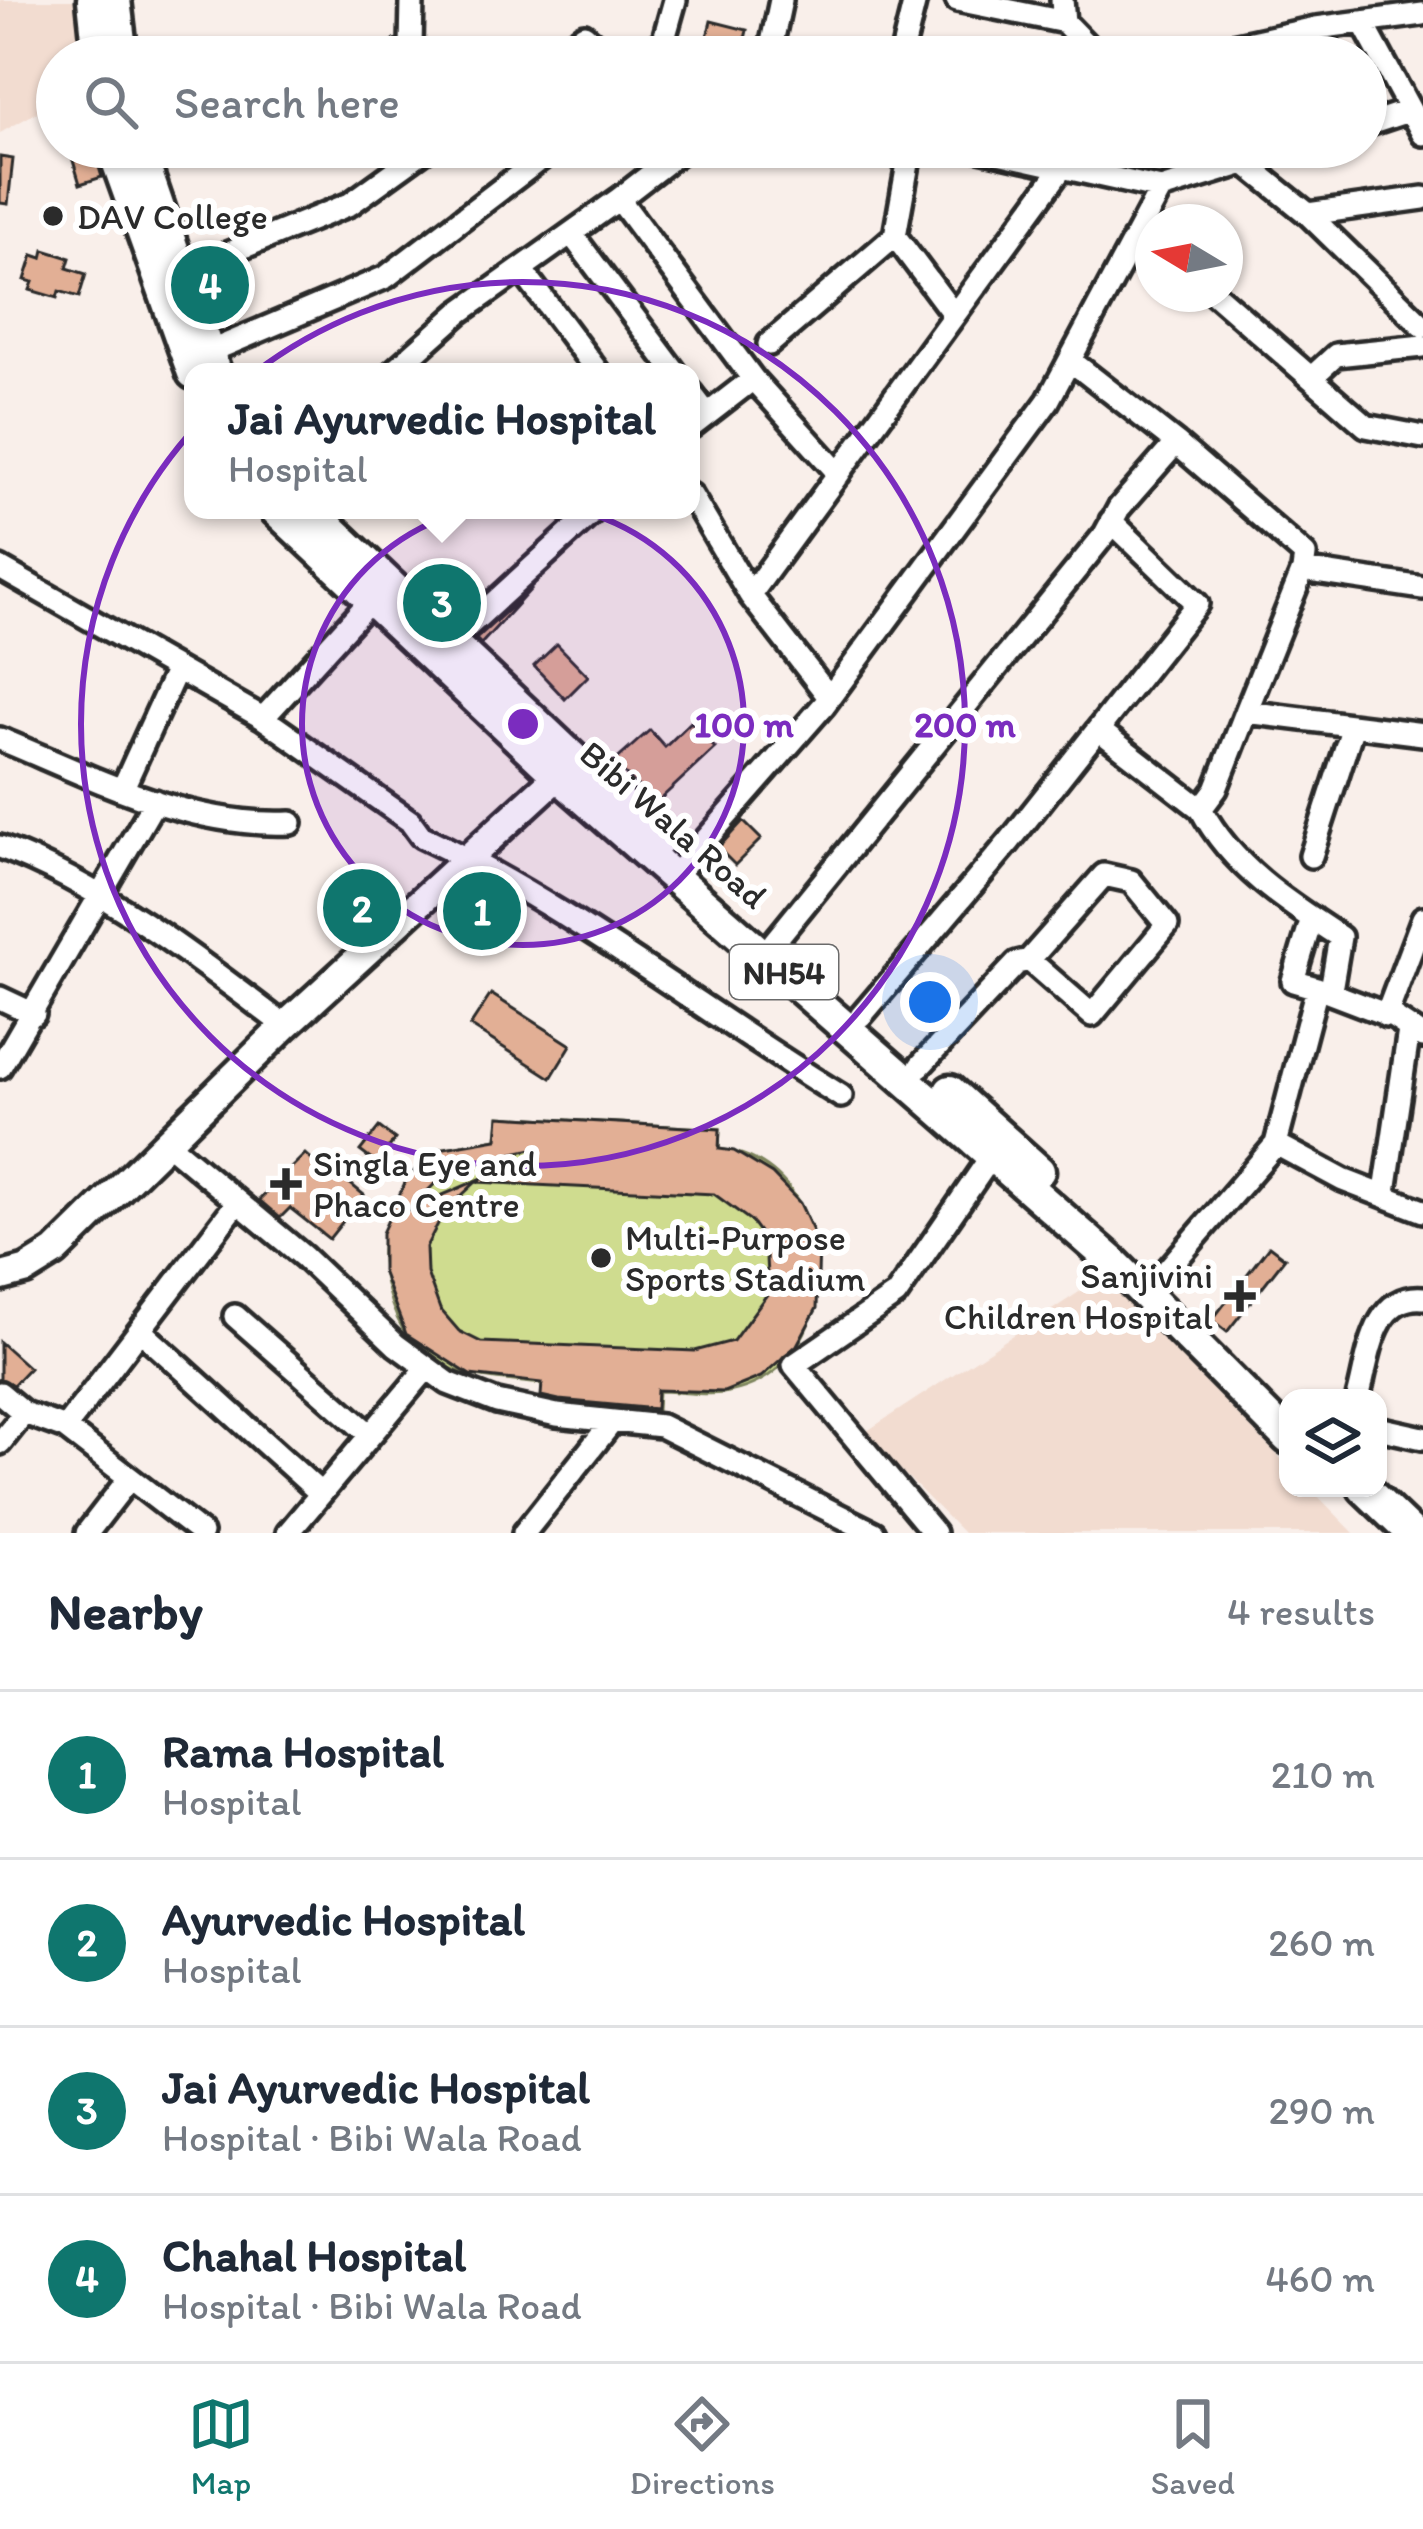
<!DOCTYPE html>
<html lang="en">
<head>
<meta charset="utf-8">
<style>
	body { margin:0; font-family:Itim,sans-serif; background:#f2f2f3; color:#1f2937 }
	.controls { position:absolute; right:36px; bottom:36px; display:grid; overflow:hidden; border-radius:24px; box-shadow:0 3px 9px #0004 }
	.controls button { width:108px; height:108px; display:grid; place-items:center; padding:0; border:0; border-bottom:3px solid #e0e1e3; background:#fff; color:#1f2937; font:60px sans-serif }
	.compass { position:absolute; left:1135px; top:204px; width:108px; height:108px; border-radius:50%; background:#fff; box-shadow:0 3px 9px #0004; rotate:280deg }
	.you { position:absolute; left:930px; top:1002px; width:42px; height:42px; margin:-30px; border:9px solid #fff; border-radius:50%; background:#1a73e8; box-shadow:0 0 0 18px #1a73e833 }
	.badge { display:grid; place-items:center; width:78px; height:78px; border-radius:50%; background:#0f766e; color:#fff; font-size:39px; font-weight:700 }
	.pin { position:absolute; translate:-50% -50%; border:6px solid #fff; box-shadow:0 3px 12px #0006 }
	.popup { position:absolute; left:184px; top:363px; width:516px; height:156px; box-sizing:border-box; display:grid; place-content:center; border-radius:24px; background:#fff; filter:drop-shadow(0 3px 9px #0005); font-size:39px; white-space:nowrap; color:#747a83 }
	.popup b { font-size:45px; color:#1f2937 }
	.popup::after { content:''; position:absolute; left:50%; top:100%; margin-left:-24px; border:24px solid transparent; border-top-color:#fff }
	.list { margin:0; padding:0; list-style:none }
	h2 { display:flex; justify-content:space-between; align-items:center; height:156px; margin:0; padding:0 48px; font-size:51px }
	h2 small { font-size:39px; font-weight:400; color:#747a83 }
	.list li { display:grid; grid-template-columns:78px 1fr auto; gap:36px; align-items:center; box-sizing:border-box; height:168px; padding:0 48px; border-top:3px solid #e0e1e3 }
	.list b { display:block; font-size:45px; white-space:nowrap }
	.list p { margin:0; font-size:39px; white-space:nowrap; color:#747a83 }
	.list em { font-size:39px; font-style:normal; color:#747a83 }
	.icon { flex:none; width:66px; height:66px; fill:none; stroke:currentColor; stroke-width:2; stroke-linecap:round; stroke-linejoin:round }
	.map { position:relative; flex:none; width:1423px; height:1533px; overflow:hidden }
	.search { position:absolute; background:#fff; box-shadow:0 3px 9px #0004; left:36px; right:36px; top:36px; height:132px; display:flex; align-items:center; gap:30px; box-sizing:border-box; padding:0 42px; border-radius:66px; color:#747a83; font-size:45px }
	.sheet { height:828px; background:#fff }
	nav { display:flex; justify-content:space-around; align-items:center; box-sizing:border-box; height:168px; border-top:3px solid #e0e1e3; background:#fff; font-size:33px; color:#747a83 }
	nav a { display:grid; justify-items:center; gap:6px }
	nav .on { color:#0f766e }
	.map>svg:first-child { display:block }
</style>
</head>
<body>
<div class="map">
<svg width="1423" height="1533" viewBox="0 0 1423 1533">
	<rect width="100%" height="100%" fill="#f9efea"/>
	<filter id="ink" filterUnits="userSpaceOnUse"><feTurbulence type="fractalNoise" baseFrequency=".00833" numOctaves="2"/><feDisplacementMap in="SourceGraphic" scale="24" xChannelSelector="R" yChannelSelector="G"/><feConvolveMatrix kernelMatrix="1 2 1 2 8 2 1 2 1" color-interpolation-filters="sRGB"/></filter>
	<g filter="url(#ink)">
		<!-- built -->
		<path fill="#f2dcd0" d="M0,0H81V57H57V101L0,133Z
			M1102,1277L1288,1466V1488H1310L1354,1533H963L864,1433Z"/>
		<!-- green -->
		<path fill="#cfdc8f" stroke="#7d845d" stroke-width="3" d="M499,1116L720,1129L719,1149C847,1166 852,1374 723,1393C703,1396 678,1391 658,1391L657,1410L541,1403L542,1384C466,1376 411,1376 388,1292C382,1272 379,1247 386,1227C394,1201 423,1172 439,1149L497,1139Z"/>
		<!-- building -->
		<path fill="#e2af95" stroke="#2b2b2b" stroke-width="3" fill-rule="evenodd" d="M711,21L747,30L741,57H702Z
			M69,147H93L102,177L80,184Z
			M0,157L13,159L8,204L0,203Z
			M44,250L70,258L67,268L86,274L79,297L59,291L57,298L30,290L33,282L25,280L33,255L42,258Z
			M233,268L243,291L213,305L204,279Z
			M445,586L466,608L454,619L433,598Z
			M532,588L481,644L476,639Z
			M557,644L588,676L565,699L534,666Z
			M691,722L715,748L656,803L613,763L650,730L665,747Z
			M743,821L761,839L735,865L718,848Z
			M475,880L507,898L478,940L448,919Z
			M357,886L380,901L367,922L343,908Z
			M491,994L571,1045L551,1078L470,1026Z
			M499,1116L720,1129L719,1149L734,1151L772,1174L800,1203L819,1244L817,1308L797,1345L761,1377L724,1392L657,1390L656,1409L559,1400L541,1396L542,1383L470,1375L406,1334L382,1271V1233L408,1176L439,1149L497,1139ZM532,1149L534,1156L408,1210L453,1166ZM476,1182L714,1194L751,1221L765,1240L768,1293L733,1341L695,1351L481,1342L459,1331L440,1309L427,1273L426,1247L444,1212Z
			M379,1127L395,1139L377,1164L360,1151Z
			M305,1154L336,1182L341,1176L364,1195L329,1239L290,1208L280,1218L259,1200Z
			M1269,1246L1285,1258L1227,1332L1212,1320Z
			M0,1342L29,1368L13,1385L0,1378Z"/>
		<g fill="none" stroke-linecap="round" stroke-linejoin="round">
			<!-- minor casing -->
			<g stroke="#2b2b2b" stroke-width="30">
				<path id="minor" d="M957,0L1065,22
					M1062,0L1064,22L1098,57
					M1363,23L1423,134
					M392,57L411,46L412,0
					M553,57L584,35L609,57
					M659,57L675,0
					M769,57L781,0
					M901,57L915,0
					M1182,57L1316,28L1423,14
					M1366,125L1408,111
					M686,147L619,199L753,379L691,427
					M911,147L895,236L954,315
					M971,147L1161,189L1296,147
					M1173,147L1198,177
					M1245,163L1308,214L1423,326
					M1308,214L1423,198
					M573,236L675,372
					M523,272L598,372
					M180,273L350,204L429,147
					M1215,294L1366,426L1423,437
					M769,344L895,236
					M197,357L386,277L556,147
					M1071,361L1176,443L1305,555L1303,570L1423,588
					M393,372L459,313L619,199
					M1311,378L1336,355L1423,346
					M753,379L839,474
					M691,393L707,414
					M691,495L750,595L1064,165
					M0,568L263,718L410,821L421,836C571,907 701,1010 841,1096
					M1303,570L1246,712L1423,734
					M750,595L829,697
					M452,641L595,510
					M263,718L371,600
					M1099,730L1201,809L1216,789L1246,712
					M0,739C92,777 189,828 291,823
					M122,790L177,669
					M1201,809C1232,867 1286,902 1340,937L1331,990
					M0,847C101,884 200,961 285,1026
					M1311,856L1353,726
					M675,875L824,705L1048,401L1161,189
					M1312,918L1293,981L1317,988
					M774,942L1105,534L1119,508L1176,443
					M0,998L34,1014
					M861,1016L1009,842L1197,604L1111,521
					M1386,1016L1423,918
					M920,1066L1017,963L1029,960L1092,1015L1167,925L1131,881L1104,875L1029,960
					M0,1067L155,801
					M166,1142L304,1257L396,1345L448,1383L497,1402L557,1415L661,1426L874,1533
					M1276,1144L1343,1180L1423,1211
					M1385,1192L1409,1030
					M1155,1284L1276,1144L1317,988L1393,1017L1423,1037
					M235,1316L369,1434
					M142,1332L319,1492
					M0,1393L24,1413L65,1428L237,1203
					M1358,1398C1369,1359 1372,1294 1423,1298
					M65,1428L201,1533
					M1378,1428L1423,1438
					M0,1443L24,1413
					M87,1533L128,1480
					M288,1533L427,1368
					M524,1533L612,1422
					M934,1533L794,1365L896,1295L997,1148"/>
			</g>
			<!-- major casing -->
			<g stroke="#2b2b2b" stroke-width="36">
				<path id="major" d="M0,1277L26,1270L55,1252L285,1026L574,761"/>
			</g>
			<!-- highway casing -->
			<g stroke="#2b2b2b" stroke-width="39">
				<path id="highway" d="M93,0L99,57
					M115,0L122,57
					M112,147L193,373
					M138,147L215,372
					M276,510L557,775L1112,1261L1288,1438
					M311,510L660,840
					M950,1091L1039,1171
					M1364,1488L1411,1533"/>
			</g>
			<!-- minor -->
			<use href="#minor" stroke="#fff" stroke-width="21"/>
			<!-- major -->
			<use href="#major" stroke="#fff" stroke-width="27"/>
			<!-- highway -->
			<use href="#highway" stroke="#fff" stroke-width="30"/>
		</g>
	</g>
	<!-- distance rings -->
	<circle cx="523" cy="724" r="221" fill="#7b2cbf" fill-opacity=".12"/>
	<g fill="none" stroke="#7b2cbf" stroke-width="6">
		<circle cx="523" cy="724" r="221"/>
		<circle cx="523" cy="724" r="442"/>
	</g>
	<!-- markers -->
	<g fill="#2b2b2b" stroke="#fff" stroke-width="4.5">
		<circle cx="53" cy="216" r="12"/>
		<path d="M280 1166h12v12h12v12h-12v12h-12v-12h-12v-12h12z"/>
		<circle cx="601" cy="1258" r="12"/>
		<path d="M1234 1278h12v12h12v12h-12v12h-12v-12h-12v-12h12z"/>
	</g>
	<g text-anchor="middle" stroke-width="12" stroke-linejoin="round" paint-order="stroke">
		<!-- shield labels -->
		<rect fill="#fff" stroke="#6b6b6b" stroke-width="3" x="730" y="945" width="108" height="54" rx="9"/>
		<g font-size="33" font-weight="bold" fill="#2b2b2b">
			<text x="784" y="984">NH54</text>
		</g>
		<!-- poi labels -->
		<g font-size="36" fill="#2b2b2b" stroke="#fff" text-anchor="start">
			<text x="77" y="229">DAV College</text>
			<text x="313" y="1176">Singla Eye and<tspan x="313" dy="41">Phaco Centre</tspan></text>
			<text x="625" y="1250">Multi-Purpose<tspan x="625" dy="41">Sports Stadium</tspan></text>
			<text x="1213" y="1288" text-anchor="end">Sanjivini<tspan x="1213" dy="41">Children Hospital</tspan></text>
		</g>
		<!-- street labels -->
		<g font-size="36" fill="#2b2b2b" stroke="#fff">
			<text transform="translate(674 824) rotate(41)" y="13">Bibi Wala Road</text>
		</g>
	</g>
	<circle cx="523" cy="724" r="18" fill="#7b2cbf" stroke="#fff" stroke-width="6"/>
	<g font-size="36" text-anchor="middle" font-weight="bold" fill="#7b2cbf" stroke="#fff" stroke-width="12" stroke-linejoin="round" paint-order="stroke">
		<text x="744" y="737">100 m</text>
		<text x="965" y="737">200 m</text>
	</g>
</svg>
<div class="controls">
<button><svg class="icon" aria-label="layers" viewBox="0 0 24 24"><path d="M12 4l9 5-9 5-9-5zM3 14l9 5 9-5"/></svg></button>
</div>
<svg class="compass" viewBox="-18 -18 36 36"><path d="M0-13l5 13h-10z" fill="#e53935"/><path d="M0 13l5-13h-10z" fill="#747a83"/></svg>
<div class="you"></div>
<div class="pin badge" style="left:482px;top:911px">1</div>
<div class="pin badge" style="left:362px;top:908px">2</div>
<div class="pin badge" style="left:442px;top:603px">3</div>
<div class="popup"><b>Jai Ayurvedic Hospital</b>Hospital</div>
<div class="pin badge" style="left:210px;top:285px">4</div>
<div class="search"><svg class="icon" aria-label="search" viewBox="0 0 24 24"><circle cx="10" cy="10" r="6"/><path d="M15 15l6 6"/></svg>Search here</div>
</div>
<section class="sheet">
<h2>Nearby<small>4 results</small></h2>
<ul class="list">
<li><span class="badge">1</span><div><b>Rama Hospital</b><p>Hospital</p></div><em>210 m</em></li>
<li><span class="badge">2</span><div><b>Ayurvedic Hospital</b><p>Hospital</p></div><em>260 m</em></li>
<li><span class="badge">3</span><div><b>Jai Ayurvedic Hospital</b><p>Hospital · Bibi Wala Road</p></div><em>290 m</em></li>
<li><span class="badge">4</span><div><b>Chahal Hospital</b><p>Hospital · Bibi Wala Road</p></div><em>460 m</em></li>
</ul>
</section>
<nav>
<a class="on"><svg class="icon" aria-label="map" viewBox="0 0 24 24"><path d="M3 6l6-2 6 2 6-2v14l-6 2-6-2-6 2zM9 4v14M15 6v14"/></svg>Map</a>
<a><svg class="icon" aria-label="directions" viewBox="0 0 24 24"><path d="M12 3l9 9-9 9-9-9zM9 14v-3h6M13 9l2 2-2 2"/></svg>Directions</a>
<a><svg class="icon" aria-label="saved" viewBox="0 0 24 24"><path d="M7 4h10v16l-5-4-5 4z"/></svg>Saved</a>
</nav>
</body>
</html>
